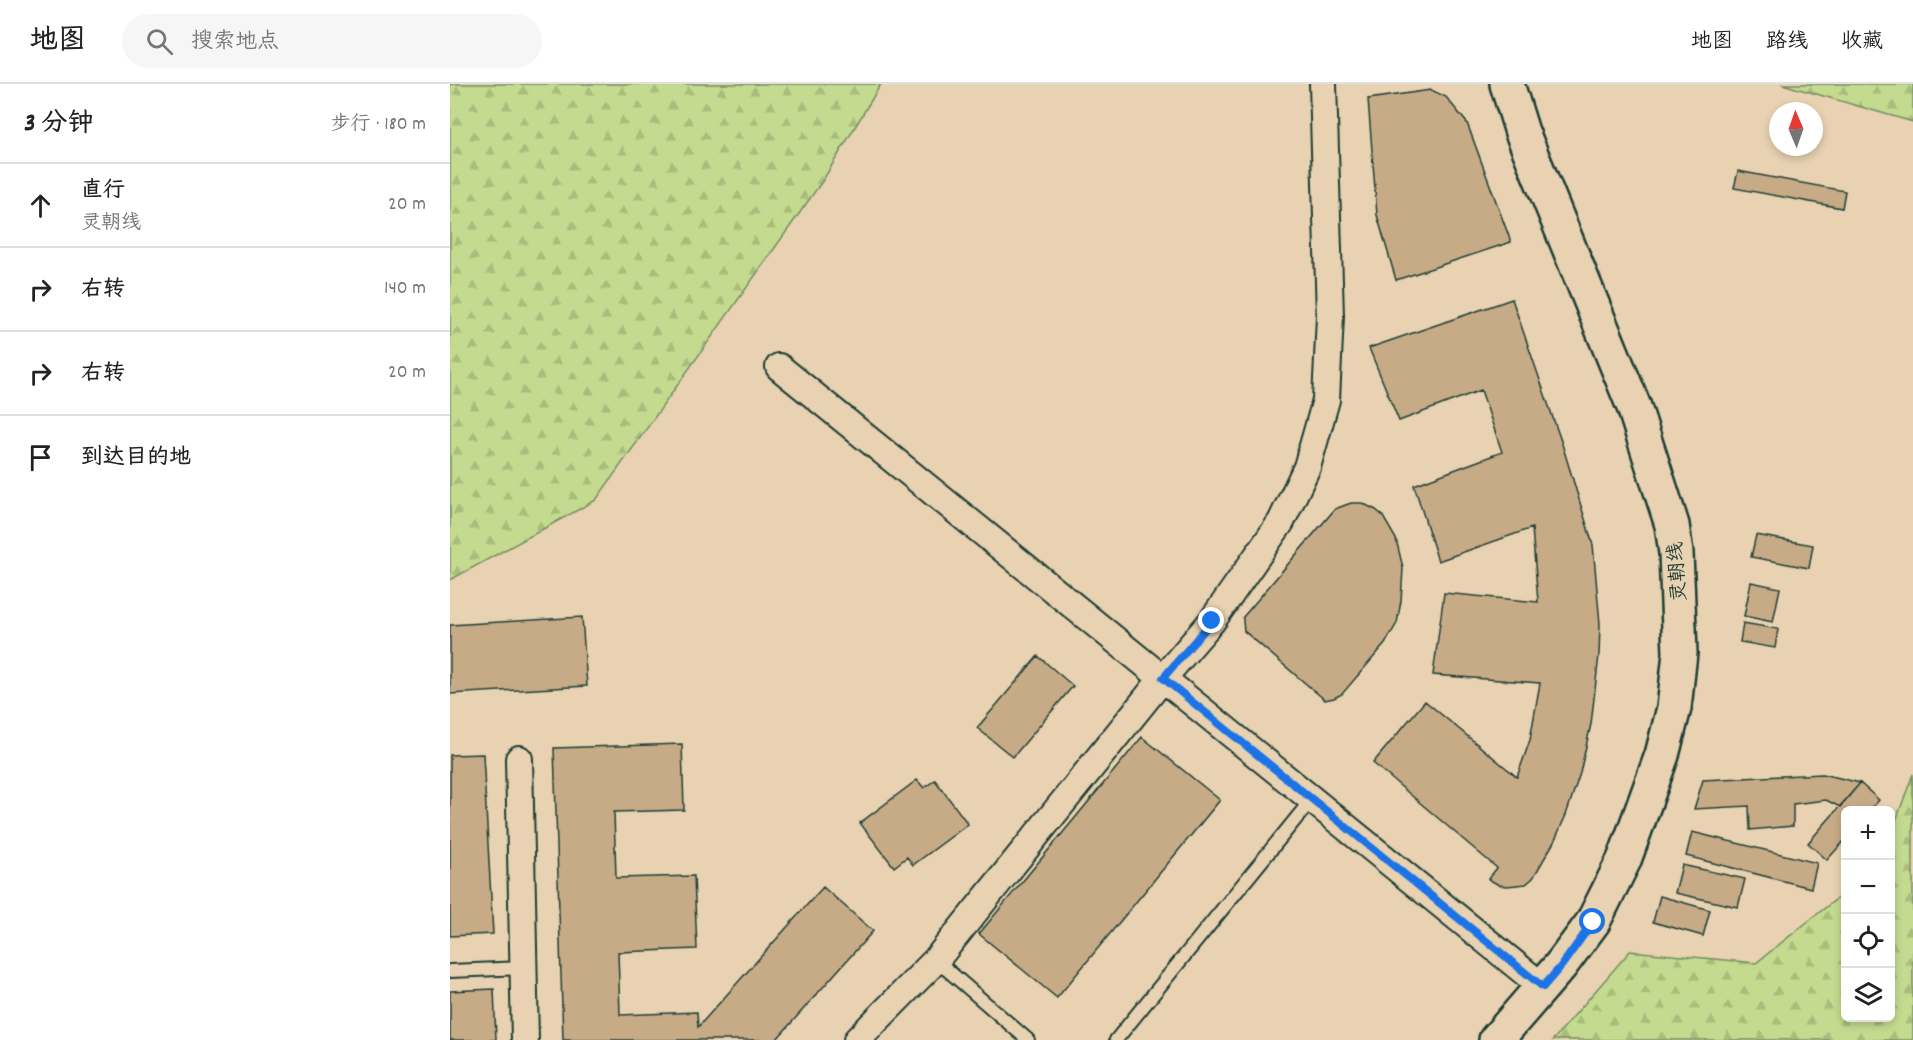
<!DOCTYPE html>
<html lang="zh">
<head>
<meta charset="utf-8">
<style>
	body { margin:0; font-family:Dekko,"LXGW WenKai TC",sans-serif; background:#f6f6f6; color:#222 }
	.controls { position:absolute; right:18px; bottom:18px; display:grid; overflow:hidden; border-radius:9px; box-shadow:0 3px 9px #0003 }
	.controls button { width:54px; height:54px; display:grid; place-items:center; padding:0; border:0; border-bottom:2px solid #e0e0e0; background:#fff; color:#222; font:30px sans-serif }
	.compass { position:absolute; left:1319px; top:18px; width:54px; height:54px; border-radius:50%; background:#fff; box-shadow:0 3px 9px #0003; rotate:358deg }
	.stop { position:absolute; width:18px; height:18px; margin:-14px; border:4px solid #1a73e8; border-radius:50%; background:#fff }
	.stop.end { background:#1a73e8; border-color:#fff; box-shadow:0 2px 6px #0008 }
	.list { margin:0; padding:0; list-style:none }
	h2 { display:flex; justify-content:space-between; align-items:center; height:78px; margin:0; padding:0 24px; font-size:26px }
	h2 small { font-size:20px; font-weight:400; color:#767676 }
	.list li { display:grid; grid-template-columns:39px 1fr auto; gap:18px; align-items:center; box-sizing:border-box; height:84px; padding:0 24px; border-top:2px solid #e0e0e0 }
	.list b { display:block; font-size:22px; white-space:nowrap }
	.list p { margin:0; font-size:20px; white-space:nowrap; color:#767676 }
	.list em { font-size:20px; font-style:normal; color:#767676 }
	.icon { flex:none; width:33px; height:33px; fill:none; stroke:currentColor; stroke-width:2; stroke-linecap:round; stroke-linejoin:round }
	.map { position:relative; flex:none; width:1463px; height:956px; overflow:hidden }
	header { display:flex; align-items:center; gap:36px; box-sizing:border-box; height:84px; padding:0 30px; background:#fff; border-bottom:2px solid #e0e0e0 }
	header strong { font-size:28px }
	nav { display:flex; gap:33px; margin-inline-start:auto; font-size:21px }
	.search { width:420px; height:54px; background:#f6f6f6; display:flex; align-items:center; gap:15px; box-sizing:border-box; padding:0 21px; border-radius:33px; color:#767676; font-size:22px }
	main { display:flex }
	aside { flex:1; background:#fff }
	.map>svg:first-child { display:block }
</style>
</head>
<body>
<header>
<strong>地图</strong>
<div class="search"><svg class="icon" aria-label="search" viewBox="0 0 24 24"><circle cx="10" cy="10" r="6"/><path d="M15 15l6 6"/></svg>搜索地点</div>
<nav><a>地图</a><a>路线</a><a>收藏</a></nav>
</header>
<main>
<aside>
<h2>3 分钟<small>步行 · 180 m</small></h2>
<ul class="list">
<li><svg class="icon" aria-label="ahead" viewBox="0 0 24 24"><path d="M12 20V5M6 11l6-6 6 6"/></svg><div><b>直行</b><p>灵朝线</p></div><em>20 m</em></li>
<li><svg class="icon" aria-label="right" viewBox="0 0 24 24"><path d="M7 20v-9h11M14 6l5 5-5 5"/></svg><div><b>右转</b></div><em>140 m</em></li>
<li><svg class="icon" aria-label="right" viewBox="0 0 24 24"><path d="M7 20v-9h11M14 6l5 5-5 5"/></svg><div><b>右转</b></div><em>20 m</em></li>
<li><svg class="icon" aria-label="arrive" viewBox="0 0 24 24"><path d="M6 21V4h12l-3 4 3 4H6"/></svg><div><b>到达目的地</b></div></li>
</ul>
</aside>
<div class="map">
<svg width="1463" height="956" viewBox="0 0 1463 956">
	<defs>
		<pattern id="forest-firs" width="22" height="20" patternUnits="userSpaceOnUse" patternTransform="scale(1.5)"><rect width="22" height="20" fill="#c4da8f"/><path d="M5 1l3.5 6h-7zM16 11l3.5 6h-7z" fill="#a8bc7c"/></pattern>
	</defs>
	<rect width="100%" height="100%" fill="#e8d2b1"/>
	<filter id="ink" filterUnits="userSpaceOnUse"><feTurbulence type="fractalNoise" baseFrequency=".0167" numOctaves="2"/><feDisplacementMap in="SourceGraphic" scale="12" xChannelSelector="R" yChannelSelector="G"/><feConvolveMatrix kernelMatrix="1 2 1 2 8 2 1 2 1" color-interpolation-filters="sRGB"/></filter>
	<g filter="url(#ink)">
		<!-- forest -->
		<path fill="url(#forest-firs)" stroke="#728c62" stroke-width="1.5" d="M0,0H431L373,96L146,416L0,496Z
			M1332,0H1463V38Z
			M1463,690V956H1103L1180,867L1306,879L1395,808L1396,934H1440L1441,750Z"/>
		<!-- building -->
		<path fill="#c7ab87" stroke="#1f3d34" stroke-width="1.5" d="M981,6L996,13L1017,39L1061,158L946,196L927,131L918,15Z
			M1288,87L1395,107L1392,124L1284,104Z
			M1062,215L1112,360L1143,461L1150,540L1149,571L1141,640L1130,689L1116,731L1104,758L1083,794L1076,800L1057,802L1049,801L1038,795L1047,784L923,679L975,617L1067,693L1080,656L1090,599L983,591L994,509L1088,518L1082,444L988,477L964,401L1052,368L1031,306L949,337L919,264Z
			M901,419H912L926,426L932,431L946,455L953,484L951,517L947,539L935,560L892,610L884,614L875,616L794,547L793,537V533L885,425Z
			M1306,451L1363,461L1359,484L1301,473Z
			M1301,498L1330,504L1323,538L1294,532Z
			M132,533L137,602L0,610V541Z
			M1293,539L1328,545L1325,564L1290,558Z
			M588,572L623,602L563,673L527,644Z
			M692,653L770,716L607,914L529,850Z
			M232,660L234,726L164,728L166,794L244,792L247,865L168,868L170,931L247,928L248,943L373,803L423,847L326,956H113L104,664Z
			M33,670L43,850L0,852V671Z
			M1373,690L1410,699L1390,723L1376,716L1343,720V742L1300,746L1299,722L1244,725L1253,696Z
			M467,696L474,704L485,696L518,740L463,781L457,773L444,783L410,739Z
			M1410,699L1429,716L1420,726H1396V755L1377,776L1358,759Z
			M1242,748L1367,779L1361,804L1236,772Z
			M1232,781L1295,795L1288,823L1225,809Z
			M1210,812L1260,826L1253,852L1203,838Z
			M44,905L46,956H0V907Z"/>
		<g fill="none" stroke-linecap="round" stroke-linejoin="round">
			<!-- lane casing -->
			<g stroke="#1f3d34" stroke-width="16">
				<path id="lane" d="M486,876L578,956
					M0,887L73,884
					M666,956L862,715"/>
			</g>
			<!-- street casing -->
			<g stroke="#1f3d34" stroke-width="30">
				<path id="street" d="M329,283L1093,903
					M69,675L75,956
					M407,956L486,876L713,594L762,537L831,438L857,383L876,316L880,232L873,0"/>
			</g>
			<!-- secondary casing -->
			<g stroke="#1f3d34" stroke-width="38">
				<path id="secondary" d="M1046,956L1111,881L1143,838L1174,776L1212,671L1224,624L1230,569L1226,469L1222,441L1184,323L1072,48L1057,0"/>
			</g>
			<!-- lane -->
			<use href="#lane" stroke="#e8d2b1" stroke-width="12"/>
			<!-- street -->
			<use href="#street" stroke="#e8d2b1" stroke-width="26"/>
			<!-- secondary -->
			<use href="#secondary" stroke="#e8d2b1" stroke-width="33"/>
		</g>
	</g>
	<g fill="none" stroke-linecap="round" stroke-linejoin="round" filter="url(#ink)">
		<!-- route -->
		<path stroke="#1a73e8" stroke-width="8" d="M762,537L713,594L1093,903L1112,881L1143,838"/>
	</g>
	<g text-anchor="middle" stroke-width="6" stroke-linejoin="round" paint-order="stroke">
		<!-- street labels -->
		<g font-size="20" fill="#1f3d34" stroke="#e8d2b1">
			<text transform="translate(1226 488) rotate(-94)" y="7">灵朝线</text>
		</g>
	</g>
</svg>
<div class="controls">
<button>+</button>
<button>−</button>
<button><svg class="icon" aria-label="locate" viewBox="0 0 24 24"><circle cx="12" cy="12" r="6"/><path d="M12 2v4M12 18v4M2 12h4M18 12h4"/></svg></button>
<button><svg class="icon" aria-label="layers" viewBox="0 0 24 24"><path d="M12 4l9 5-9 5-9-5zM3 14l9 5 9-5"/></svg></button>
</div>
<svg class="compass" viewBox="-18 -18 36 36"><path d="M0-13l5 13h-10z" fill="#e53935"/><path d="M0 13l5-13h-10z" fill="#767676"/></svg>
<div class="stop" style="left:1143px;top:838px"></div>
<div class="stop end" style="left:762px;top:537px"></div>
</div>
</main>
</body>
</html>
